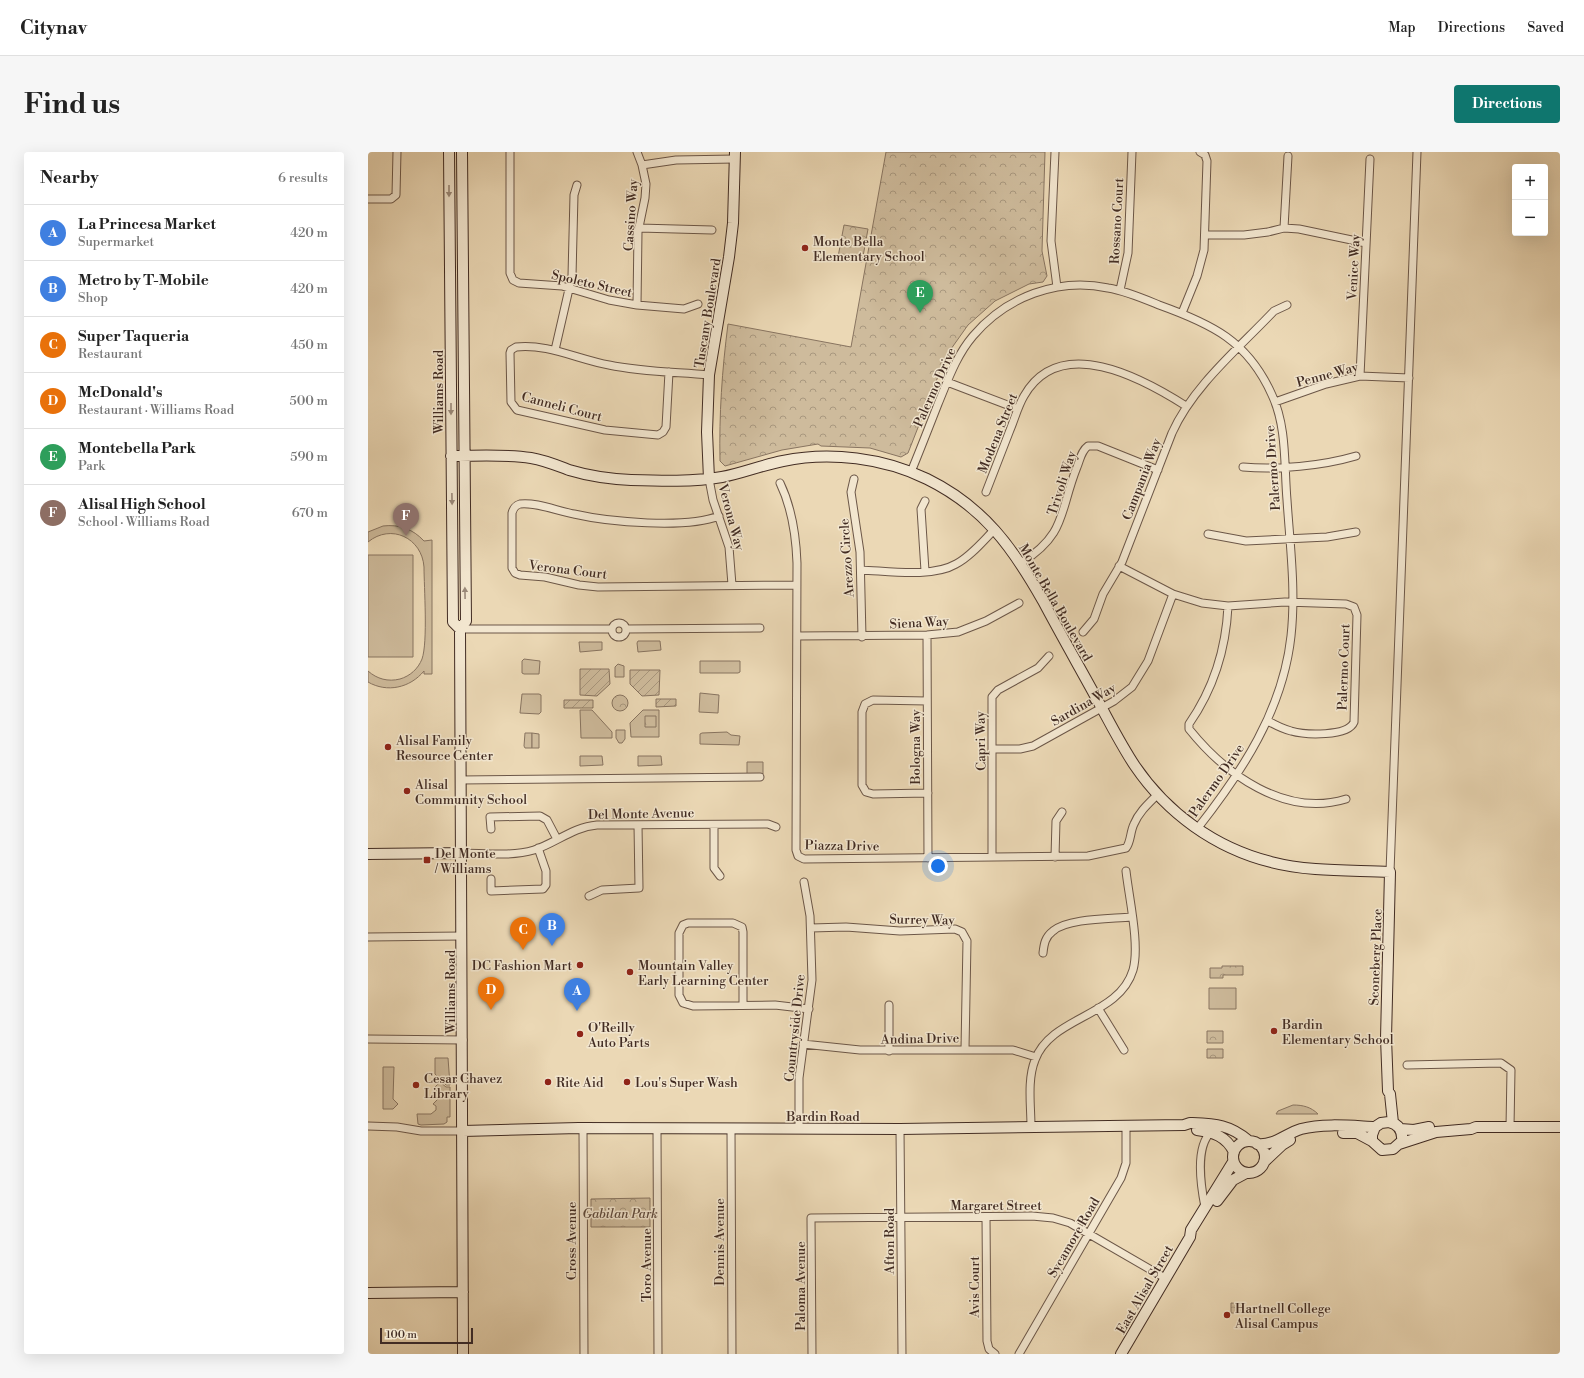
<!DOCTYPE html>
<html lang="en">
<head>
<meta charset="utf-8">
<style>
	body { margin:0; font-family:"Libre Bodoni",serif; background:#f6f6f6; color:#222 }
	.controls { position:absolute; right:12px; top:12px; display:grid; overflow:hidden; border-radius:4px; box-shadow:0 4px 16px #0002 }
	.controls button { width:36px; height:36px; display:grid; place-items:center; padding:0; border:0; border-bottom:1px solid #e0e0e0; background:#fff; color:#222; font:20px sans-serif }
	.scale { position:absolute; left:12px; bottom:10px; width:93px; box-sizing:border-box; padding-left:4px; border:2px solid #422c23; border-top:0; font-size:11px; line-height:14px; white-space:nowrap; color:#422c23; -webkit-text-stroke:3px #f2e6cf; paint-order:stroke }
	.you { position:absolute; left:570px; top:714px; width:14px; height:14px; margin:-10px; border:3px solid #fff; border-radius:50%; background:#1a73e8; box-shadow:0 0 0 6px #1a73e833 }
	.badge { display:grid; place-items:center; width:26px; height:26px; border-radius:50%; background:#0f766e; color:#fff; font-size:13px; font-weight:700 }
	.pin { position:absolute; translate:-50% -33px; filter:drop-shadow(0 1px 2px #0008) }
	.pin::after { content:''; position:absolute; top:21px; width:14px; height:12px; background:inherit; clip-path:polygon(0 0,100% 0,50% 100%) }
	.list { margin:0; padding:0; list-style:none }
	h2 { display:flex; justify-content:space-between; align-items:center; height:52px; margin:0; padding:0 16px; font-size:17px }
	h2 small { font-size:13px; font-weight:400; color:#767676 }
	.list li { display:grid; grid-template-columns:26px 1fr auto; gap:12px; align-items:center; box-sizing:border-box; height:56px; padding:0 16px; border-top:1px solid #e0e0e0 }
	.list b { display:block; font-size:15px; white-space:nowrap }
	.list p { margin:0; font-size:13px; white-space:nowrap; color:#767676 }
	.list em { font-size:13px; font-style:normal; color:#767676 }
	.map { position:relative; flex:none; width:1192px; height:1202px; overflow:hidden; border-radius:4px }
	header { display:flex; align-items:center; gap:24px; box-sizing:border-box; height:56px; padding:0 20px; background:#fff; border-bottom:1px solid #e0e0e0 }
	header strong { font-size:19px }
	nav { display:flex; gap:22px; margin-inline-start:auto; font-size:14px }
	.intro { display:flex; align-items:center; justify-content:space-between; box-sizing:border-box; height:96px; padding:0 24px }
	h1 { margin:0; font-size:28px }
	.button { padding:10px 18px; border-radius:4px; background:#0f766e; color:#fff; font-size:14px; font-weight:700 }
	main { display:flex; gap:24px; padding:0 24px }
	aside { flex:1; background:#fff; border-radius:4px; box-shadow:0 4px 16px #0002 }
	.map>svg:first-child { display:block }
</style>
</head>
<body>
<header>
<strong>Citynav</strong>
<nav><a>Map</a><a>Directions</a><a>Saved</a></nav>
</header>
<div class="intro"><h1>Find us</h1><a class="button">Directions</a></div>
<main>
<aside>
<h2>Nearby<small>6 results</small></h2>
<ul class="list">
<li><span class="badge" style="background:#3f7fe0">A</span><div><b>La Princesa Market</b><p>Supermarket</p></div><em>420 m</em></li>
<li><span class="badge" style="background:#3f7fe0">B</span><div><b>Metro by T-Mobile</b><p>Shop</p></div><em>420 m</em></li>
<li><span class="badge" style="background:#e8710a">C</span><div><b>Super Taqueria</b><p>Restaurant</p></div><em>450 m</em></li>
<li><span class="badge" style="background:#e8710a">D</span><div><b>McDonald's</b><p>Restaurant · Williams Road</p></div><em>500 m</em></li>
<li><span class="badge" style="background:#2e9e5b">E</span><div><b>Montebella Park</b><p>Park</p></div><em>590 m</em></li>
<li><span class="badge" style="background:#8d6e63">F</span><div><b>Alisal High School</b><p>School · Williams Road</p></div><em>670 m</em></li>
</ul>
</aside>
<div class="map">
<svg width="1192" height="1202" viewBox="0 0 1192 1202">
	<defs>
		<pattern id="park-crowns" width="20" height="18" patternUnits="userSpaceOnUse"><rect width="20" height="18" fill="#cebb9c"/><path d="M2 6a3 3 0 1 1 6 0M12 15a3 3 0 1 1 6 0" fill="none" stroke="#a9987f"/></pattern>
		<pattern id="garden-furrows" width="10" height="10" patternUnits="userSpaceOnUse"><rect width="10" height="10" fill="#cebb9c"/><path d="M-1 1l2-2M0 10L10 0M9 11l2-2" fill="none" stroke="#a9987f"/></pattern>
	</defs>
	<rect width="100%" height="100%" fill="#ebd8b5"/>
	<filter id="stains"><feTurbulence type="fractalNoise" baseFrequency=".005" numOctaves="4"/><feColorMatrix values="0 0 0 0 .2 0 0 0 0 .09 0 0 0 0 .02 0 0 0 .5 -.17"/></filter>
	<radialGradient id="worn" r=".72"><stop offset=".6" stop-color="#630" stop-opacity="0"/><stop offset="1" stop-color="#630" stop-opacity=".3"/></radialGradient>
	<!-- grass -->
	<path fill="#cebb9c" stroke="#887460" d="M15,374C31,372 45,377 56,389L64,388V522H56V519C42,536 19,541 0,530V519C9,527 20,530 32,527C42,524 50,517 54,507C60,490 56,435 56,415C54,386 23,371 0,390V380Z
		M0,403H45V505H0Z
		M270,489H292L293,498L270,500L269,491Z
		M211,490H234V498L212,500Z
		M156,507L172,509L171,522H156L154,521V509Z
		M332,509H372V520L370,521H332Z
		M250,512L256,514V525H247V515Z
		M332,541L351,543L350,561L331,560Z
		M154,542H171L173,543V560L171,562L152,561Z
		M212,558H224L244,580V586H213Z
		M275,558H291V585H263L262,571Z
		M248,578H257V587L254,591H251L248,586Z
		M359,580L363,583L372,584L371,593L332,592V582L334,581Z
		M157,581H164V596H157L156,594Z
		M212,604H234L235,613L212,614Z
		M270,604H293L294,613L270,614Z
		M379,610H395V622H379Z
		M841,836H868V857H841Z
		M67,906H80L82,933H78L67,922Z
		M15,915H26L25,947L30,952L25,957H15Z
		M72,930L78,935H82V965H79V970L76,972L53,973L50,972L49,962H63L68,958V954L65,952L70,947V940L66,936Z
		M925,953C935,953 943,955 950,962H908L910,959Z"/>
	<!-- park -->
	<path fill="url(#park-crowns)" stroke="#887460" d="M518,0H677L674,99L679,124L675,130L661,132L627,149L600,173L578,204L540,301L533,305L502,296L453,294L450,292L414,298L357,314L352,309C351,263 354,218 360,172L483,195Z
		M476,73L500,77L494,110L470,105Z
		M244 551a8 8 0 1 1 16 0a8 8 0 1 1-16 0Z
		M277,564H288V575H277Z
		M164,581L171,582V596H164Z
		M854,814H875V823H855V826H842V816H854Z
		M839,879H855V891H839Z
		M839,897H855V906H839Z
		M282,1046V1075H223V1047Z
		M863,1151L876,1152L877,1161H863Z"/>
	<!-- garden -->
	<path fill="url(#garden-furrows)" stroke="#887460" d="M212,517H241L242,532L229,544L212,543Z
		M262,518H292L291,543L274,544L262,532Z
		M288,547H308V554L288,555Z
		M196,548H225V556H196Z"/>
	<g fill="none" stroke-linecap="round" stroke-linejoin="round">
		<!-- street casing -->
		<g stroke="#6c5748" stroke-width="9">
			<path id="street" d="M142,0V121L145,128L151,131L194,134L241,148L269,153L316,157L330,152
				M269,0L274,13L278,32L277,46L270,80L269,153
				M687,0L683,89L689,135
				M274,13L308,8L367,7
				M0,47H23L28,43L29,0
				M271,76L344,78
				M916,76L920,4
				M837,83H876L900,80L916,76L931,77L998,91
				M752,138L760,101L764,0
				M814,161L829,124L836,98L839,9L837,3L832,0
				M187,198L204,124L206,43L209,33
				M301,220L298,275L295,280L290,283L237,278L149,258L143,250L142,201L143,198L148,195C178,191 212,208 241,213C274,220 308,220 341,223
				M992,224L1002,7
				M579,230L650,257
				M907,250L958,232L992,224L1041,226
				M875,315C909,318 954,314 988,304
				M543,320C552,298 561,275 570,252C580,228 588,204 605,184C638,145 690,125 740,136C758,139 774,146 791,153C844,172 880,189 904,243C919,275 916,313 919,348C922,393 928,439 923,484C915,558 874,620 829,677
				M341,327L345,348L361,395L364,433
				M486,327L483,340L492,400L494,485
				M412,331C424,356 428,383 429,411L428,698L430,704L436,707L720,704L758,696C763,690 762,680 766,672C771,660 780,652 789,643
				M618,340C626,319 634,299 642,278C647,266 650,254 656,244C692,181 774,226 818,254
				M557,349L553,357L557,419
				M351,364C318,377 241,370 206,362C189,359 169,350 152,352C148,353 145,357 144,361V416L147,421L152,423L177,425L211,433L230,435L429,433
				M840,382L878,389L959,385L988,380
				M653,411C699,382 691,360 709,315C712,308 713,299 720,294H730L790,318
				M751,414L805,442L834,451L860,454L917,450L978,452L986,455L989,463L986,570C980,585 937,583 923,579C915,577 907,573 900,569
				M493,418C520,419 564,426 588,412C603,404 615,389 627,377
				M860,454C858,497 846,536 821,572V577C857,622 917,666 978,647
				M244 478a7 7 0 1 1 14 0a7 7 0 1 1-14 0Z
				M92,477H244
				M258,477L392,476
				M715,480L726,467L735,442L754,410L804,281C825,234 871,196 906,159L919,153
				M559,483L560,706
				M429,484L559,483L590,480L618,469L651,451
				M559,549L505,548L497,552L494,560V633L498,640L505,642L560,641
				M624,597H652L665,594L746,549L764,535L780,509L805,442
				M92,628L392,625
				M346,673V716L352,724
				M123,677L122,665L172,664L179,668L189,687
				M92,701C115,701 143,705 166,698C188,691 205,675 229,673L400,672L408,675
				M624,704V545L630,538L670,516L681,504
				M687,705L688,669L694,660
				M1022,720L1049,0
				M123,727V739L175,737L178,733V719L170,696
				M221,744L234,738L271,736L270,673
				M443,776L478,775L532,779L587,777L594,780L599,789L597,897
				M0,785L94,784
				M675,801C676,792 677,785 685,779C700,766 743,767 763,765
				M375,852V780L374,775L365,771H320L315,773L311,781V843L315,851L325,854L407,853L441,857
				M521,853V899
				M730,856L756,898
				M0,887L95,888
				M435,892L492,898H645L668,905
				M1039,913L1133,911L1143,918L1142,975
				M0,974L29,975L53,979H95
				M663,975C663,954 659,928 667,908C683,864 751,865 765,818C772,793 761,746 758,719
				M215,976L216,1202
				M289,977L290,1202
				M363,977L364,1202
				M431,977V926L444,828L442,764L436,730
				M532,977L534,1202
				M837,1055C833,1035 827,995 843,980
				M618,1065L619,1189L621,1197L627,1202
				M444,1202L443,1066L664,1064L685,1066L702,1071L797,1126
				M651,1202L753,1026L758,1011V974"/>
		</g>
		<!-- secondary casing -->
		<g stroke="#422c23" stroke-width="12">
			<path id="secondary" d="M81,0L85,470L92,477
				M94,0L98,469L92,477L95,1202
				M83,304C110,304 137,302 163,306C176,308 188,313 201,318C221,324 242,327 263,328C293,329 325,330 354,325C375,321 394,313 415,309C462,299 516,306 559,327C616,355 645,396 675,449C693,483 712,516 730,549C742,571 753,593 767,614C799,661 847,696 903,710C942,720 983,718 1022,720L1018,886L1020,939L1022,942L1025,971
				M341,327L339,280L341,223L361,105L365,71L367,0
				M0,702L92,701
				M1032,977L1046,978L1061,975
				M829,978C845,980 858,984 866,1000
				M95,979L211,976L532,977L816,973L822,971C847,972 861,972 881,989
				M975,981H989L1004,989
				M865 1005a16 16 0 1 1 32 0a16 16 0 1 1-32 0Z
				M889,992C906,994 917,982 933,977C956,971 984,974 1007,975L1013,971L1021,970C1031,972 1035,979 1034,989L1025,997L1014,998L1004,989V983L1007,975
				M1031,992L1068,980L1103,977L1108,975H1192
				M896,1010L914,993L922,988
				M849,1049L865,1028L878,1021
				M0,1141L95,1140
				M753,1202L822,1085L823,1078L865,1010"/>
		</g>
		<!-- street -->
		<use href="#street" stroke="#f2e6cf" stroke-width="7"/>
		<!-- secondary -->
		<use href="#secondary" stroke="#f2e6cf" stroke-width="10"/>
	</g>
	<!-- one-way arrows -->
	<defs><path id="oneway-solid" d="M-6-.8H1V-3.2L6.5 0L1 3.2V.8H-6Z"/></defs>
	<g fill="#9a8979">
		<use href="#oneway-solid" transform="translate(81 39) rotate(90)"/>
		<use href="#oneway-solid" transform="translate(83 257) rotate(90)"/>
		<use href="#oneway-solid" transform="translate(84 347) rotate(89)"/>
		<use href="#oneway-solid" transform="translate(97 441) rotate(-91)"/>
	</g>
	<!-- markers -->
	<g fill="#8f2418" stroke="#f2e6cf" stroke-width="1.5">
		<circle cx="437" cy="96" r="4"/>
		<circle cx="20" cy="595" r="4"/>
		<circle cx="39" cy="639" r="4"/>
		<rect x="55" y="704" width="8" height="8" rx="2"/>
		<circle cx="212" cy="813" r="4"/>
		<circle cx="262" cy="820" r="4"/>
		<circle cx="906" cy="879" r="4"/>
		<circle cx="212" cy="882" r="4"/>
		<circle cx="180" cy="930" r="4"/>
		<circle cx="259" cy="930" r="4"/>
		<circle cx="48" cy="933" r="4"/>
		<circle cx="859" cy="1163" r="4"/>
	</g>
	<g text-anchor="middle" stroke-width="3" stroke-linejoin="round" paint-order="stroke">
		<!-- street labels -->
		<g font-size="13" fill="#422c23" stroke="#f2e6cf">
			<text transform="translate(262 63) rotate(-86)" y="5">Cassino Way</text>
			<text transform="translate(748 69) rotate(-87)" y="5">Rossano Court</text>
			<text transform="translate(985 115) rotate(-87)" y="5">Venice Way</text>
			<text transform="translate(224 131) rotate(13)" y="5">Spoleto Street</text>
			<text transform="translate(339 161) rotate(-81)" y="5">Tuscany Boulevard</text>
			<text transform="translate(959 222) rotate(-15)" y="5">Penne Way</text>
			<text transform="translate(566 235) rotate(-66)" y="5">Palermo Drive</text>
			<text transform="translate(70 240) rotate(-90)" y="5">Williams Road</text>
			<text transform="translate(194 254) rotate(15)" y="5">Canneli Court</text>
			<text transform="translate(629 281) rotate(-68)" y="5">Modena Street</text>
			<text transform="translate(904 316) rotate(-94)" y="5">Palermo Drive</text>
			<text transform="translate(773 327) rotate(-69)" y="5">Campania Way</text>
			<text transform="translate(693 331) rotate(-72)" y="5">Trivoli Way</text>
			<text transform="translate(364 365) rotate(75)" y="5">Verona Way</text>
			<text transform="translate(478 406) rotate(-94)" y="5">Arezzo Circle</text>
			<text transform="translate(200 417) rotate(7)" y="5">Verona Court</text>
			<text transform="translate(688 450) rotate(60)" y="5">Monte Bella Boulevard</text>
			<text transform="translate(551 470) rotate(-3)" y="5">Siena Way</text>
			<text transform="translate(975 515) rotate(-88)" y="5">Palermo Court</text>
			<text transform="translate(715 552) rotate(-30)" y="5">Sardina Way</text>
			<text transform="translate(612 589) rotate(-91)" y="5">Capri Way</text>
			<text transform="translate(547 595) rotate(-90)" y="5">Bologna Way</text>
			<text transform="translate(848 628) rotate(-55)" y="5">Palermo Drive</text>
			<text transform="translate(273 661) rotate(-1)" y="5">Del Monte Avenue</text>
			<text transform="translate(474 693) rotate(1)" y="5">Piazza Drive</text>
			<text transform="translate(554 767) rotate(1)" y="5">Surrey Way</text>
			<text transform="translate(1007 805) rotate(-88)" y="5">Sconeberg Place</text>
			<text transform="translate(82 840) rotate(-90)" y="5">Williams Road</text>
			<text transform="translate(426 876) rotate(-84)" y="5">Countryside Drive</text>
			<text transform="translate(552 886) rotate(-1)" y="5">Andina Drive</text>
			<text x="455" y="969">Bardin Road</text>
			<text x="628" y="1058">Margaret Street</text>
			<text transform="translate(705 1085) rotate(-60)" y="5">Sycamore Road</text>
			<text transform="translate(203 1089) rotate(-90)" y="5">Cross Avenue</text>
			<text transform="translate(521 1089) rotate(-90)" y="5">Afton Road</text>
			<text transform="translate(351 1090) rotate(-90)" y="5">Dennis Avenue</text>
			<text transform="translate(278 1113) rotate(-90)" y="5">Toro Avenue</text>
			<text transform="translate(432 1134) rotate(-90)" y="5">Paloma Avenue</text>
			<text transform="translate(606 1135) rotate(-90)" y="5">Avis Court</text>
			<text transform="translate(776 1137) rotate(-60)" y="5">East Alisal Street</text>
		</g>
		<!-- poi labels -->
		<g font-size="13" fill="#422c23" stroke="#f2e6cf" text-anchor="start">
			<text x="445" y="94">Monte Bella<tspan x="445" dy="15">Elementary School</tspan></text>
			<text x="28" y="593">Alisal Family<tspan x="28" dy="15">Resource Center</tspan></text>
			<text x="47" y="637">Alisal<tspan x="47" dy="15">Community School</tspan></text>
			<text x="67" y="706">Del Monte<tspan x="67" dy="15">/ Williams</tspan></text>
			<text x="204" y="818" text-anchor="end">DC Fashion Mart</text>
			<text x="270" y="818">Mountain Valley<tspan x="270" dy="15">Early Learning Center</tspan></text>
			<text x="914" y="877">Bardin<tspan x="914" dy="15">Elementary School</tspan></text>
			<text x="220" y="880">O'Reilly<tspan x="220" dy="15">Auto Parts</tspan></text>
			<text x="56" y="931">Cesar Chavez<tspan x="56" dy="15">Library</tspan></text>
			<text x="188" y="935">Rite Aid</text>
			<text x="267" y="935">Lou's Super Wash</text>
			<text x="867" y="1161">Hartnell College<tspan x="867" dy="15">Alisal Campus</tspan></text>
		</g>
		<!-- park labels -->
		<g font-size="13" font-style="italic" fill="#5e493b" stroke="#f2e6cf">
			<text x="252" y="1066">Gabilan Park</text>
		</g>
	</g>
	<rect width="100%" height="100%" filter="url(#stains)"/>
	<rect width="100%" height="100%" fill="url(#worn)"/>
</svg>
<div class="controls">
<button>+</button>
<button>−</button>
</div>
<div class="scale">100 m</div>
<div class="you"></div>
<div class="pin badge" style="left:209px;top:859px;background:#3f7fe0">A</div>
<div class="pin badge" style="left:184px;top:794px;background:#3f7fe0">B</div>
<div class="pin badge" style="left:155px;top:798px;background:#e8710a">C</div>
<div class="pin badge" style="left:123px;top:858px;background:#e8710a">D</div>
<div class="pin badge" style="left:552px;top:161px;background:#2e9e5b">E</div>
<div class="pin badge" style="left:38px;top:384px;background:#8d6e63">F</div>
</div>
</main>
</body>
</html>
